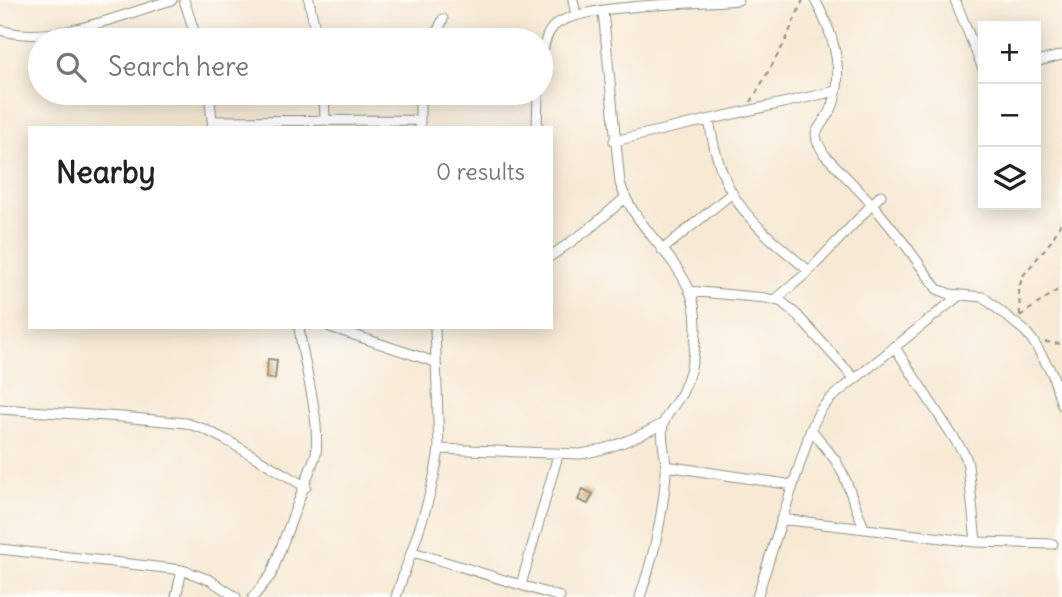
<!DOCTYPE html>
<html lang="en">
<head>
<meta charset="utf-8">
<style>
	body { margin:0; font-family:Delius,sans-serif; background:#f6f6f6; color:#222 }
	.controls { position:absolute; right:21px; top:21px; display:grid; overflow:hidden; border-radius:0px; box-shadow:0 4px 18px #0003 }
	.controls button { width:63px; height:63px; display:grid; place-items:center; padding:0; border:0; border-bottom:2px solid #e0e0e0; background:#fff; color:#222; font:35px sans-serif }
	.list { margin:0; padding:0; list-style:none }
	h2 { display:flex; justify-content:space-between; align-items:center; height:91px; margin:0; padding:0 28px; font-size:30px }
	h2 small { font-size:23px; font-weight:400; color:#767676 }
	.icon { flex:none; width:38px; height:38px; fill:none; stroke:currentColor; stroke-width:2; stroke-linecap:round; stroke-linejoin:round }
	.map { position:relative; flex:none; width:1062px; height:597px; overflow:hidden }
	.search { position:absolute; background:#fff; box-shadow:0 4px 18px #0003; left:28px; top:28px; width:525px; height:77px; display:flex; align-items:center; gap:18px; box-sizing:border-box; padding:0 24px; border-radius:38px; color:#767676; font-size:26px }
	.panel { position:absolute; background:#fff; box-shadow:0 4px 18px #0003; left:28px; top:126px; width:525px; height:203px; border-radius:0px }
	.map>svg:first-child { display:block }
</style>
</head>
<body>
<div class="map">
<svg width="1062" height="597" viewBox="0 0 1062 597">
	<rect width="100%" height="100%" fill="#fdfcf7"/>
	<filter id="ink" filterUnits="userSpaceOnUse"><feTurbulence type="fractalNoise" baseFrequency=".0143" numOctaves="2"/><feDisplacementMap in="SourceGraphic" scale="14" xChannelSelector="R" yChannelSelector="G"/><feConvolveMatrix kernelMatrix="1 2 1 2 8 2 1 2 1" color-interpolation-filters="sRGB"/></filter>
	<filter id="wash" filterUnits="userSpaceOnUse"><feTurbulence type="fractalNoise" baseFrequency=".00686" numOctaves="4" result="noise"/><feDisplacementMap in="SourceGraphic" scale="28" xChannelSelector="R" yChannelSelector="G"/><feGaussianBlur stdDeviation="1.57" result="paint"/><feColorMatrix in="noise" values="0 0 0 0 0 0 0 0 0 0 0 0 0 0 0 0 0 1.4 0 .05"/><feComposite in="paint" operator="in"/></filter>
	<g filter="url(#wash)">
		<rect width="100%" height="100%" fill="#f7e9d4"/>
		<g id="blocks">
			<!-- building -->
			<path fill="#dca967" d="M268,359L277,360L275,379L266,378Z
				M583,489L593,494L588,504L578,500Z"/>
		</g>
	</g>
	<g filter="url(#ink)">
		<use href="#blocks" fill-opacity="0" stroke="#8b9384" stroke-width="2"/>
		<g fill="none" stroke-linecap="round" stroke-linejoin="round">
			<!-- minor casing -->
			<g stroke="#8b9384" stroke-width="11">
				<path id="minor" d="M184,0L197,40
					M309,0L317,40
					M573,0L576,16
					M815,0C832,31 845,69 833,105C829,115 821,123 816,133L817,141L824,154L873,205L907,247L937,289L950,294L983,297L1025,331L1033,341L1052,373L1062,405
					M955,0L983,69
					M603,11L620,183C633,225 671,250 689,289C702,319 695,365 682,393C676,403 666,414 663,425C660,440 667,457 666,473C663,516 654,556 640,597
					M0,30C53,46 120,15 172,0
					M434,40L443,19
					M541,62C543,51 545,35 553,27C575,3 702,4 738,0
					M1036,62L1062,55
					M209,93L213,128
					M324,93L325,120
					M709,120C722,201 749,221 809,271
					M213,121L419,120
					M420,128V93
					M537,128L538,93
					M614,141L836,91
					M662,250L731,194
					M551,256L589,229L625,198
					M689,291L766,298L782,302L798,316L854,378
					M776,299L809,271L881,195
					M330,327L435,362
					M894,346L965,455L968,465L976,542
					M0,409L122,417L186,423L204,429L228,441L306,487
					M811,429L836,461L844,476L864,528
					M439,449L581,454C611,449 637,438 664,423
					M666,466L793,485
					M781,519L976,542L1053,544
					M0,549L182,570L210,580L236,597
					M413,552L560,597
					M521,585L558,455
					M176,597L182,570
					M253,597L271,575L316,454C320,411 304,370 299,327
					M396,597C412,548 432,501 439,449L435,327
					M757,597L811,429L820,410L831,398L960,295"/>
			</g>
			<!-- path -->
			<path stroke="#8b9384" stroke-width="2" stroke-dasharray="5 5" stroke-linecap="butt" d="M751,102L784,44L803,0
				M1020,315L1019,289L1022,277L1052,240L1062,221
				M1020,316L1062,287
				M1045,342L1062,344"/>
			<!-- minor -->
			<use href="#minor" stroke="#fff" stroke-width="9"/>
		</g>
	</g>
</svg>
<div class="controls">
<button>+</button>
<button>−</button>
<button><svg class="icon" aria-label="layers" viewBox="0 0 24 24"><path d="M12 4l9 5-9 5-9-5zM3 14l9 5 9-5"/></svg></button>
</div>
<div class="search"><svg class="icon" aria-label="search" viewBox="0 0 24 24"><circle cx="10" cy="10" r="6"/><path d="M15 15l6 6"/></svg>Search here</div>
<section class="panel">
<h2>Nearby<small>0 results</small></h2>
<ul class="list">
</ul>
</section>
</div>
</body>
</html>
